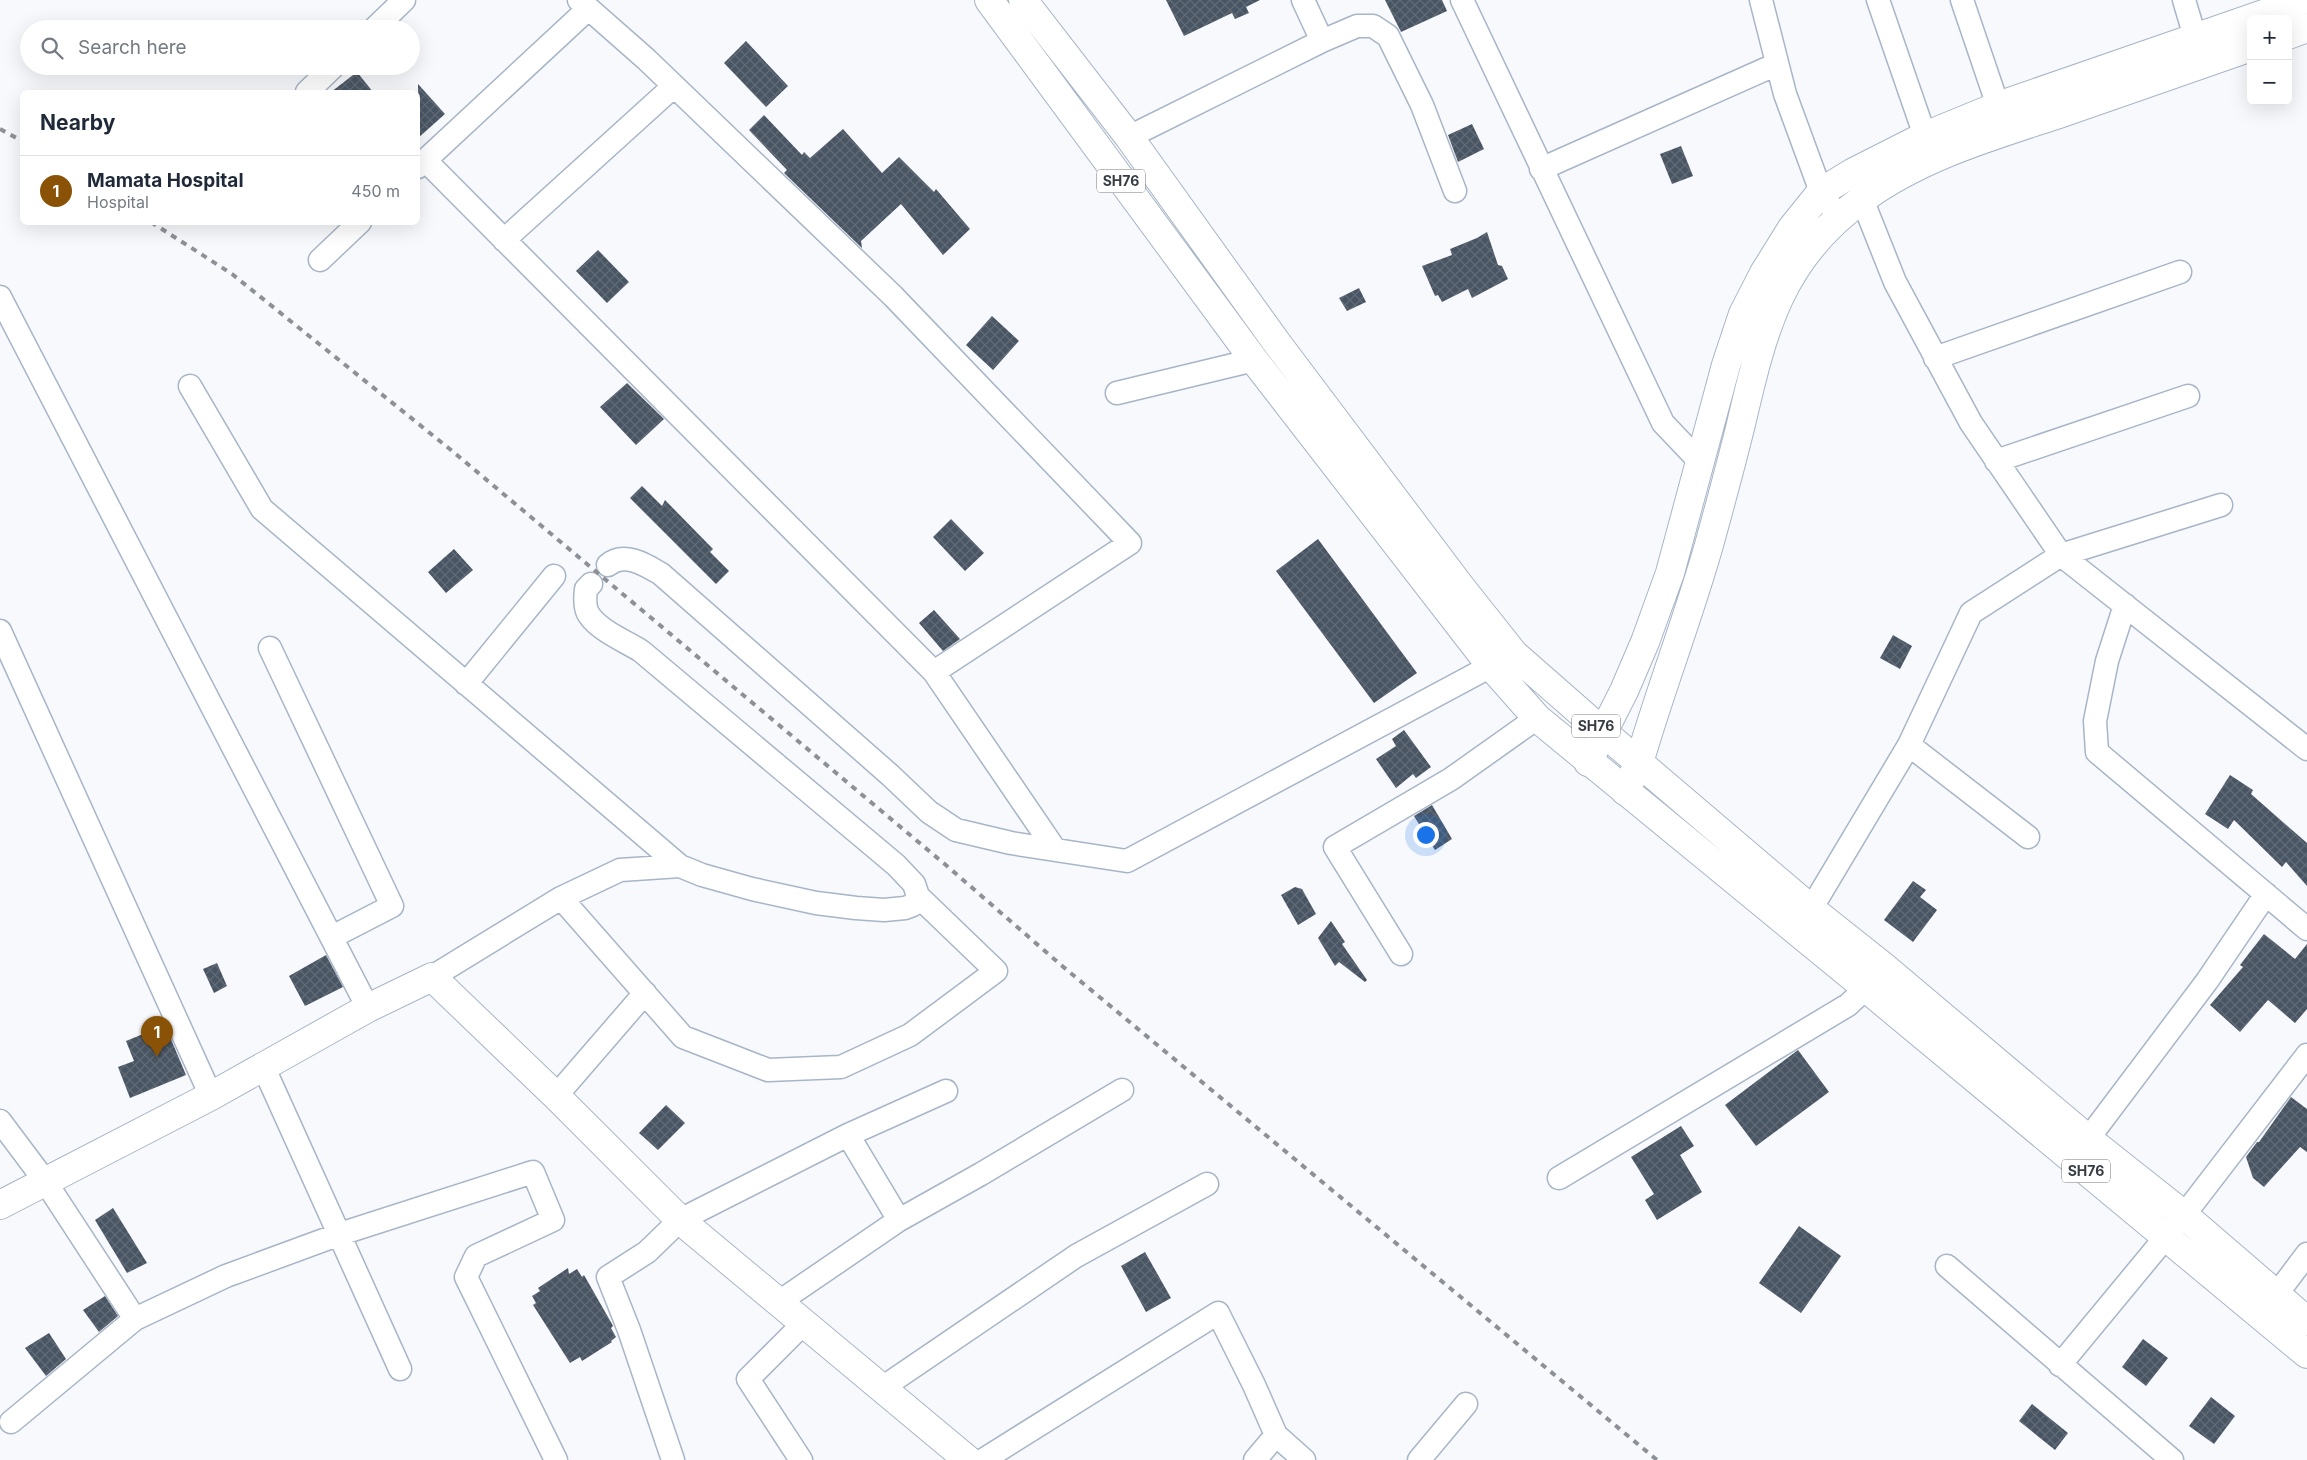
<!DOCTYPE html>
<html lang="en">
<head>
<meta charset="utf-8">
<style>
	body { margin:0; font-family:Inter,sans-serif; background:#f6f6f7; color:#1f2937 }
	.controls { position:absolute; right:15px; top:15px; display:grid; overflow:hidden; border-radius:8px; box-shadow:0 5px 20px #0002 }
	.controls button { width:45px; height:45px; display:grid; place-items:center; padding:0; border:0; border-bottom:1px solid #e0e1e3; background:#fff; color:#1f2937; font:25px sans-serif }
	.you { position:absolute; left:1425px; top:834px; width:18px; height:18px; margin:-12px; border:4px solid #fff; border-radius:50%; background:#1a73e8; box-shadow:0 0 0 8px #1a73e833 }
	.badge { display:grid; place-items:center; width:32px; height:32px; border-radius:50%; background:#8a5206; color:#fff; font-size:16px; font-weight:700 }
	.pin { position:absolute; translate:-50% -41px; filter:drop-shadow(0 1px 2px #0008) }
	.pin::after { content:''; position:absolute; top:26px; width:18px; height:15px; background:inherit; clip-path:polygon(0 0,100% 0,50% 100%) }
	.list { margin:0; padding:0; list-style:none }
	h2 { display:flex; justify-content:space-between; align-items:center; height:65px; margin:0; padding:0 20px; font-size:21px }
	h2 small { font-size:16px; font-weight:400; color:#747a83 }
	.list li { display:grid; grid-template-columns:32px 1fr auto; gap:15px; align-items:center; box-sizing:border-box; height:70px; padding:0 20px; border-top:1px solid #e0e1e3 }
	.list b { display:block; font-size:19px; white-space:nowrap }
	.list p { margin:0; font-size:16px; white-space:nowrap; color:#747a83 }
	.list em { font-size:16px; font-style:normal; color:#747a83 }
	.icon { flex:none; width:28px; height:28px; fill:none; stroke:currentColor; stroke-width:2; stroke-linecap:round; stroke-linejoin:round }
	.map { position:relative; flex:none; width:2307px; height:1460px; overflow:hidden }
	.search { position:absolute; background:#fff; box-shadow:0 5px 20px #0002; left:20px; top:20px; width:400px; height:55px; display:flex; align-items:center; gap:12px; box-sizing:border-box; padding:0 18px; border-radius:28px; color:#747a83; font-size:19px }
	.panel { position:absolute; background:#fff; box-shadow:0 5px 20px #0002; left:20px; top:90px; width:400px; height:135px; border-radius:8px }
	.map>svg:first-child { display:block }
</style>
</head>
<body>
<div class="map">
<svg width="2307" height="1460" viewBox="0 0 2307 1460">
	<defs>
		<pattern id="building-cross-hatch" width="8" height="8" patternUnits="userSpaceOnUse" patternTransform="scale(1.25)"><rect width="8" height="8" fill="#495563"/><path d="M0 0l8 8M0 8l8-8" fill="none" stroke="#616b77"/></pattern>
	</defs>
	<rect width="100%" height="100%" fill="#f7f9fd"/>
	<!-- building -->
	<path fill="url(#building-cross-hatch)" d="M1166,0H1260L1246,7L1249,13L1235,19L1232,13L1184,36Z
		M1385,0H1442L1447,11L1401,32Z
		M746,41L788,86L766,107L724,63Z
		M357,72L373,92H331Z
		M418,84L445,114L418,138Z
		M764,115L802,155L804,152L810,158L843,129L882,173L899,157L934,192L936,189L970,229L943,255L901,204L861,241L862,248L784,173L787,170L749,130Z
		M1472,124L1484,149L1458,162L1448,135Z
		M1681,146L1693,176L1672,184L1660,154Z
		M1487,232L1498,265L1502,266L1508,279L1472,298L1468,289L1442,302L1438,295L1435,296L1422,266L1452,255L1450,249L1477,238Z
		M598,250L629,282L607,303L576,271Z
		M1359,288L1366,302L1347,311L1339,298Z
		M992,316L1019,341L993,370L966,345Z
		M627,383L664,419L636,445L600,407Z
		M642,486L662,506L665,500L713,549L710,552L729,571L716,584L630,498Z
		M951,519L984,553L965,571L933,537Z
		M1318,539L1417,673L1374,703L1276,571Z
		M454,549L473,570L446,593L428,572Z
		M934,610L960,639L943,651L919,623Z
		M1893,635L1912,646L1900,669L1880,658Z
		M1404,730L1431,767L1416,778L1413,774L1396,788L1376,759L1396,746L1392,739Z
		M2230,775L2253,790L2251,794L2307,843V886L2286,862L2282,867L2234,820L2228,829L2205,814Z
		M1432,805L1452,839L1435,850L1414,816Z
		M1913,881L1926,890L1920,897L1937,910L1913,942L1884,920Z
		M1295,887L1302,889L1316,914L1298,925L1281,895Z
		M1331,921L1345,942L1342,944L1367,980L1365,982L1339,962L1335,966L1318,938Z
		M2264,934L2295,959L2307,944V1009L2295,1023L2268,1000L2240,1032L2210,1005L2243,967L2240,965Z
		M326,955L343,987L305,1006L289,976Z
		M217,963L227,986L214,993L203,969Z
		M165,1025L186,1075L130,1098L118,1067L134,1061L126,1041Z
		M1798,1050L1829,1092L1756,1146L1725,1105Z
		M2291,1097L2307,1109V1152L2300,1147L2264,1187L2253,1178L2246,1157L2257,1142H2259Z
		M666,1105L685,1123L658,1150L639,1133Z
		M1681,1126L1694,1146L1680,1155L1702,1192L1657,1220L1645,1200L1654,1194L1631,1157Z
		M113,1208L147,1263L127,1273L95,1220Z
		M1799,1226L1841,1256L1801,1313L1759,1283Z
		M1145,1252L1171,1298L1146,1312L1121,1266Z
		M568,1268L569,1274L577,1269L582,1277L584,1275L612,1324L613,1326L611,1328L616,1337L611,1341L612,1342L582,1361L580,1357L570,1363L533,1305L536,1303L532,1296L540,1291L538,1288Z
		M105,1296L118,1316L99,1332L83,1310Z
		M49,1333L66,1359L46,1376L25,1348Z
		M2143,1339L2168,1358L2146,1386L2122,1367Z
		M2211,1397L2235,1416L2214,1444L2189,1426Z
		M2032,1404L2068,1433L2055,1450L2019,1421Z"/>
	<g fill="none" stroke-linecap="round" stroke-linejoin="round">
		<!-- street casing -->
		<g stroke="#a8b5c6" stroke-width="25">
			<path id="street" d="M579,0L646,59L893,296L1130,543L934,672L1054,848
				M1303,0L1322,41
				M1462,0L1663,423L1701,463
				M1761,0L1785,94L1821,192L1839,218
				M1878,0L1925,136
				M1962,0L1998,106
				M2184,0L2200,54
				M374,29L404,0
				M307,92L334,66
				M1129,137L1322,41L1357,26H1373L1388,36L1422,105L1455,191
				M425,160L934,672
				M418,167L588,9
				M1541,169L1777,64
				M1862,199L1895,282L1971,423L2061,555L2307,749
				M504,240L674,86
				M320,260L360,222
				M0,297L368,1008
				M1935,358L2180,272
				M190,386L262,509L680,866
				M1117,393L1254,360
				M1996,461L2188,396
				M608,565C624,551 646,565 661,574L890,775L929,812L956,830L1011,843L1127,861L1491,666
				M2125,605L2107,661L2095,721L2097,752L2307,929
				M0,631L211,1096
				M270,648L392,906L332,937
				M466,684L554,576
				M1909,745L2028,837
				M561,898L683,1037L768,1070L841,1067L910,1035L996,971L918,896
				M1811,909L1909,745L1971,613L2061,555L2221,505
				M1401,954L1335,847L1451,779L1537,718
				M432,977L561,898L620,870L680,866L702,875L752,889L816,903L856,908L884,910L905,908L913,905L918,896L914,884L896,865L641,651C625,641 600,631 589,615C584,608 585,597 586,589L591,584
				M263,1066L400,1369
				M556,1096L645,993
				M0,1121L45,1181L135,1319
				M2088,1139L2207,981L2266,894
				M1559,1178L1848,1005L1866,988
				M899,1220L981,1174L1122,1090
				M1947,1266L2172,1460
				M2276,1295L2307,1254
				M779,1302L899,1220L848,1135
				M2060,1365L2184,1215L2307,1055
				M882,1388L1076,1256L1207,1184
				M11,1422L135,1319L226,1276L340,1234L533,1172L553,1220L476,1256L466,1277L556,1460
				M673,1460L629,1330L608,1277L647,1252L680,1220L848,1135L946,1091
				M801,1460L748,1379L804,1323
				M983,1460L1218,1313L1254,1385L1276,1435L1304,1460
				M1255,1460L1276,1435
				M1419,1460L1466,1404"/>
		</g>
		<!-- secondary casing -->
		<g stroke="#a8b5c6" stroke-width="30">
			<path id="secondary" d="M2288,35L2307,28
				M1588,762L1624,691L1645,642L1670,573L1726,365L1743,314L1764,273L1792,228L1821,192L1852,173L1925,136L1998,106L2304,0
				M1625,791L1639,763C1660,690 1688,619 1709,545C1720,505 1731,465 1741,424C1763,330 1780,257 1864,198C1922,156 1992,136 2059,114C2123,92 2187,69 2251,47
				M0,1205L211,1096L368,1008L432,977L556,1096L680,1220L968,1460"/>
		</g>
		<!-- primary casing -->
		<g stroke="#a8b5c6" stroke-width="30">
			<path id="primary" d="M989,0L1254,360L1491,666L1537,718L1866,988L2307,1354
				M1023,0L1129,137L1277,343L1460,586L1514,654L1603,732L1811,909L1884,967L2088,1139L2184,1215L2307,1321"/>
		</g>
		<!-- street -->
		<use href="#street" stroke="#fff" stroke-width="22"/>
		<!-- secondary -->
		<use href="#secondary" stroke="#fff" stroke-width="28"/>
		<!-- primary -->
		<use href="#primary" stroke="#fff" stroke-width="28"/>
		<!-- rail -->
		<path stroke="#8d9096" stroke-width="4" stroke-dasharray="6 6" stroke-linecap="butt" d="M0,129L22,141
			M151,222L232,274L451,450L947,866L1061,965L1657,1460"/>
	</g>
	<g text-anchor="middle" stroke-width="5" stroke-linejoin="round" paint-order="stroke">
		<!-- shield labels -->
		<g fill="#fff" stroke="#74777c" stroke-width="1">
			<rect x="1097" y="169.5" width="48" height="23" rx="4"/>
			<rect x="1572" y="714.5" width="48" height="23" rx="4"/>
			<rect x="2062" y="1159.5" width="48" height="23" rx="4"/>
		</g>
		<g font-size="14" font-weight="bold" fill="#383d44">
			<text x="1121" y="186">SH76</text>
			<text x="1596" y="731">SH76</text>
			<text x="2086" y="1176">SH76</text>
		</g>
	</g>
</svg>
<div class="controls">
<button>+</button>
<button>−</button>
</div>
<div class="you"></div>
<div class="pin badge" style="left:157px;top:1057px">1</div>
<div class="search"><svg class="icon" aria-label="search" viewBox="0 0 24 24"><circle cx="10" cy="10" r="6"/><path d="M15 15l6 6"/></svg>Search here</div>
<section class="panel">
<h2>Nearby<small></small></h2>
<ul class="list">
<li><span class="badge">1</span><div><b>Mamata Hospital</b><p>Hospital</p></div><em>450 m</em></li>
</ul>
</section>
</div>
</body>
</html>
